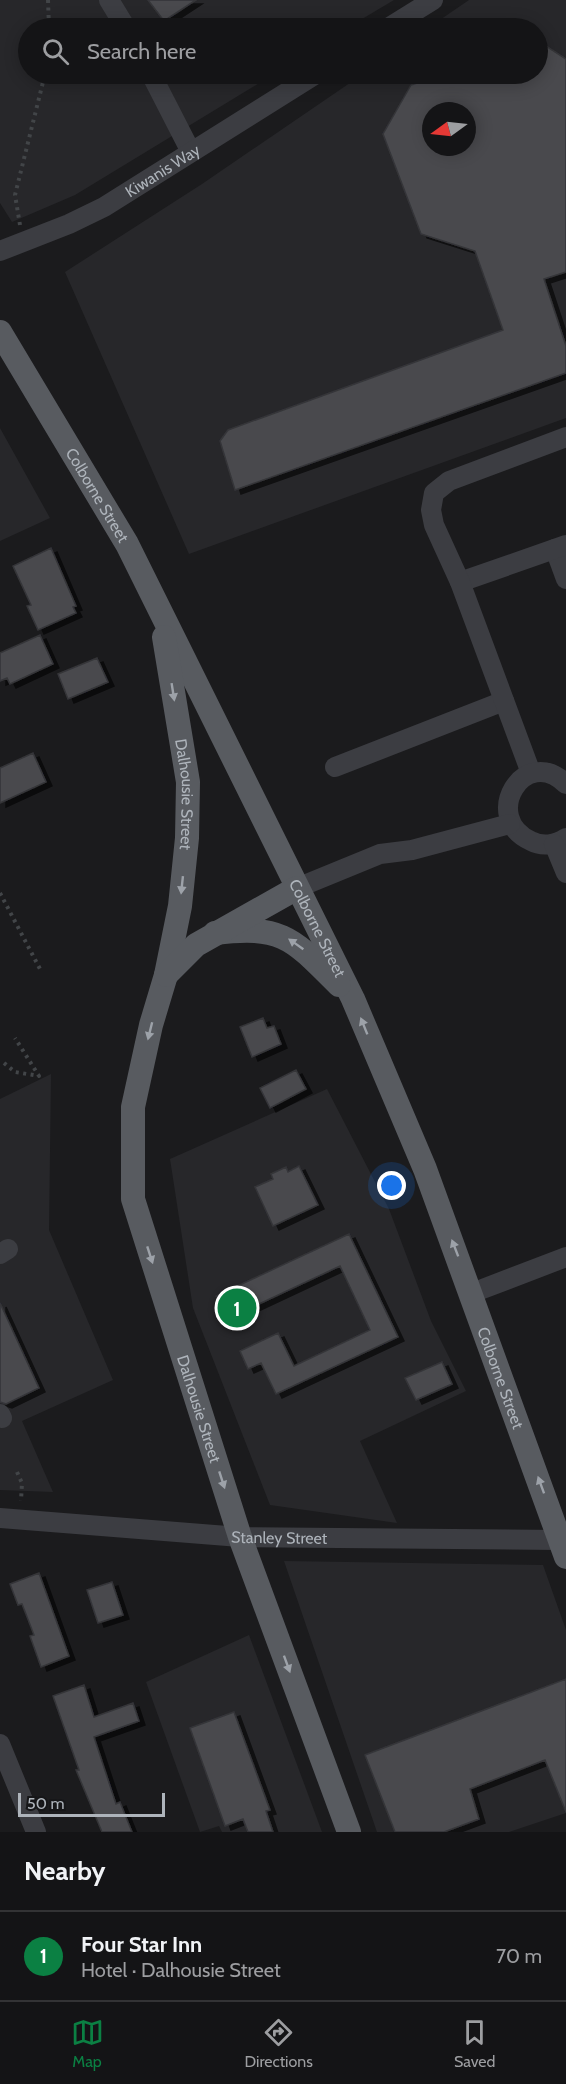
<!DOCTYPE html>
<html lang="en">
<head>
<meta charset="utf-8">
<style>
	body { margin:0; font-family:Cabin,sans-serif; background:#212123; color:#f1f3f6 }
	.compass { position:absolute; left:422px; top:102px; width:54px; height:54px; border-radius:50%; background:#141416; box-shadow:0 3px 15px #0003; rotate:255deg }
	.scale { position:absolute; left:18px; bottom:15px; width:147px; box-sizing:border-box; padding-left:6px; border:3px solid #aeb4bb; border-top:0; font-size:16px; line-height:21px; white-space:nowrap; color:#aeb4bb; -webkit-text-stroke:4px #161618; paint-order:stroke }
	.you { position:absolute; left:392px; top:1186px; width:21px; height:21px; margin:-15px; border:4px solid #fff; border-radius:50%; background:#1a73e8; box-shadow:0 0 0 9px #1a73e833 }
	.badge { display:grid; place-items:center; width:39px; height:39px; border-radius:50%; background:#0b8043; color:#fff; font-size:20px; font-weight:700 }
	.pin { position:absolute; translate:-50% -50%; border:3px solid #fff; box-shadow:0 2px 6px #0006 }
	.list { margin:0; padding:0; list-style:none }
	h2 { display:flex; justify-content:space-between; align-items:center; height:78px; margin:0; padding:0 24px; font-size:26px }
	h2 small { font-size:20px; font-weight:400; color:#9d9ea1 }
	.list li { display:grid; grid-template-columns:39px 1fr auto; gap:18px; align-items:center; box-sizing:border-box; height:90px; padding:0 24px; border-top:2px solid #333335 }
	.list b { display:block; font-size:22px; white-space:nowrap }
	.list p { margin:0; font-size:20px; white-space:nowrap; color:#9d9ea1 }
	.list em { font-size:20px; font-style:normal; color:#9d9ea1 }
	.icon { flex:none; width:33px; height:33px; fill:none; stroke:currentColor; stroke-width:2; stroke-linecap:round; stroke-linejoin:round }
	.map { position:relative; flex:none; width:566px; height:1832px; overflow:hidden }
	.search { position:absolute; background:#141416; box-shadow:0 3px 15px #0003; left:18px; right:18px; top:18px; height:66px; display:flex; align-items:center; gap:15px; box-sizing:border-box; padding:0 21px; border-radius:33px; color:#9d9ea1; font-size:22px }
	.sheet { height:168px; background:#141416 }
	nav { display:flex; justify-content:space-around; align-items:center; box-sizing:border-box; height:84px; border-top:2px solid #333335; background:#141416; font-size:16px; color:#9d9ea1 }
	nav a { display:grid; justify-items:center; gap:3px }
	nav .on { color:#0b8043 }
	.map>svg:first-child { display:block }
</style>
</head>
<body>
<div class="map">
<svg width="566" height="1832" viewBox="0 0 566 1832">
	<defs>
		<filter id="shadow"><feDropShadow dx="6" dy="4" stdDeviation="0" flood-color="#0009"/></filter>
	</defs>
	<rect width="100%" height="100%" fill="#1b1b1d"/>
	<!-- built -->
	<path fill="#27272a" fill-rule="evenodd" d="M0,0H394L347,28H28V74H274L75,195L12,222L0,203Z
		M469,0H566V418L189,554L65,272L202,184L363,74H538V28H428ZM431,111H467V147H431Z
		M0,428L50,518L0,541Z
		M51,1074L49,1230L113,1380L22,1421L53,1492L0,1490V1099Z
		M327,1089L389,1209L431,1321L466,1391L360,1441L397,1523L270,1505L193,1308L170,1159Z
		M284,1561L543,1565L566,1630V1813L509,1832H377Z
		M249,1635L322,1832H222L219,1826L200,1832L146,1682Z"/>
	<!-- building -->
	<path fill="#48494d" stroke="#353539" stroke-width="1.5" fill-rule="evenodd" filter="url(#shadow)" d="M148,0H196L164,21Z
		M537,40L566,59V272L544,279L566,346V373L235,490L220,441L228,430L503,330L475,251L421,234L383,134L411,85L444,74H537ZM431,111H467V147H431Z
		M51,548L76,606L73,607L76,613L38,630L27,606L31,605L13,566Z
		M40,635L53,664L10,684L7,678L0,681V653Z
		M97,658L108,682L68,699L58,674Z
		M33,753L46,782L0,803V768Z
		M263,1018L267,1028L274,1026L281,1044L252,1057L240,1027Z
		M296,1070L306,1089L270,1108L260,1088Z
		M299,1166L318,1205L273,1226L255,1187L273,1179L271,1174L286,1167L288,1172Z
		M349,1234L398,1337L276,1394L261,1363L248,1369L240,1351L278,1333L294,1366L370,1330L340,1266L227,1319L216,1296Z
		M0,1303L39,1388L6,1404L0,1402Z
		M442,1362L452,1384L416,1400L405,1378Z
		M39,1573L69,1656L41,1667L30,1636L34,1635L22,1604L18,1605L10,1584Z
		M112,1582L123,1615L98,1623L87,1590Z
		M566,1679V1812L545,1760L470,1789L479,1819L444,1832H395L365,1755Z
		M84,1685L94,1717L133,1703L139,1721L94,1737L116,1804L120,1802L132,1832H102L76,1770H79L53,1696Z
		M234,1712L270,1810L266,1811L273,1832H248L243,1819L225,1826L190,1728Z"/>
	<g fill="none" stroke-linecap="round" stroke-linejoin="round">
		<!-- path -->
		<path stroke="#424548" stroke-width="4" stroke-dasharray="3 4.5" stroke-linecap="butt" d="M48,0L49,28
			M20,225L15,195L45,74
			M0,893L40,969
			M4,1063L15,1072L39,1076L15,1038
			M17,1472L22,1483L21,1501"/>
		<!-- minor -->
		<g stroke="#3c3d42" stroke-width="20">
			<path d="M109,0L126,28"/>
			<path d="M388,28L433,0"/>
			<path d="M151,74L191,152"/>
			<path id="s1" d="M0,251L69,224L104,207L316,74"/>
			<path d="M555,549L566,579"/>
			<path d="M460,582L566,545"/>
			<path d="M335,767L504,701"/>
			<path d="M531,773L460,582L434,525L431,510L434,493L449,481L566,437"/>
			<path d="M566,784C524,743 480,818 531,841C542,847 556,845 566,838"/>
			<path d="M554,844L566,873"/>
			<path d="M297,888L380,854L412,850L510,824"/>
			<path d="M0,1254L8,1249"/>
			<path d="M472,1293L566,1257"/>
			<path d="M0,1414L2,1418"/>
			<path id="s2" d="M0,1518L240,1537L560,1540"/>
			<path d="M0,1744L36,1832"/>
		</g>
		<!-- major -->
		<g stroke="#585b60" stroke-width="24">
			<path id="s3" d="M0,332L127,544L353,999L425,1169L566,1557"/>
			<path id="s4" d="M164,637L188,782L187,838L180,906L166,975L151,1025L133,1107V1199L240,1537L349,1832"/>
			<path d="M215,933C283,925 292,938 339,985"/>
			<path d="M166,975L196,945L297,888"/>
		</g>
	</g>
	<!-- one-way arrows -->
	<defs><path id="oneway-solid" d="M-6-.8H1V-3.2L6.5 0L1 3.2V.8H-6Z" transform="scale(1.5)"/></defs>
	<g fill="#9da2a9">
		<use href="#oneway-solid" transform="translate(173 692) rotate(81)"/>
		<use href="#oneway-solid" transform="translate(182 885) rotate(96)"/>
		<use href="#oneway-solid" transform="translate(296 944) rotate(-145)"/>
		<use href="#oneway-solid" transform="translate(364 1026) rotate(-112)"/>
		<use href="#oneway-solid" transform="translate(150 1031) rotate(104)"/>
		<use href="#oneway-solid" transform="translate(455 1248) rotate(-111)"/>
		<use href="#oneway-solid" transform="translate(150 1255) rotate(72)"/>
		<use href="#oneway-solid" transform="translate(222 1480) rotate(72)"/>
		<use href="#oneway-solid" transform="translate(541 1485) rotate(-110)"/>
		<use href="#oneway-solid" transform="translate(287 1664) rotate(70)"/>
	</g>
	<g text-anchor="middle" stroke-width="6" stroke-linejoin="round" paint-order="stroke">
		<!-- street labels -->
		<g font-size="16" fill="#aeb4bb" stroke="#161618">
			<text dy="6" stroke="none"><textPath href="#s1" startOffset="182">Kiwanis Way</textPath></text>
			<text dy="6" stroke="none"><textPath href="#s3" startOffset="190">Colborne Street</textPath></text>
			<text dy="6" stroke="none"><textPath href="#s4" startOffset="159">Dalhousie Street</textPath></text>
			<text dy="6" stroke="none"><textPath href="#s3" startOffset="676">Colborne Street</textPath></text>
			<text dy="6" stroke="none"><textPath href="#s3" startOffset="1162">Colborne Street</textPath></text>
			<text dy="6" stroke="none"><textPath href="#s4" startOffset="790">Dalhousie Street</textPath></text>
			<text dy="6" stroke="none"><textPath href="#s2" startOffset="280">Stanley Street</textPath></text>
		</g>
	</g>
</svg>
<svg class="compass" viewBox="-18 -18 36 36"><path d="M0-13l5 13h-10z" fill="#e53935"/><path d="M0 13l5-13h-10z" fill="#9d9ea1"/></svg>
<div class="scale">50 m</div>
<div class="you"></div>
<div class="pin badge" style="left:237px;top:1308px">1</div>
<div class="search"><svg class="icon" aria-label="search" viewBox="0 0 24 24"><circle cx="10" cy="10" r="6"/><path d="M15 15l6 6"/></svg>Search here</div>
</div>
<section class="sheet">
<h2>Nearby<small></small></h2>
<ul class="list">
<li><span class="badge">1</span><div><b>Four Star Inn</b><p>Hotel · Dalhousie Street</p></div><em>70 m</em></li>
</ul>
</section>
<nav>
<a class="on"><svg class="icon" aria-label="map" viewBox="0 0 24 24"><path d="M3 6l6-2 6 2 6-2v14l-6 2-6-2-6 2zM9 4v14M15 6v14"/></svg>Map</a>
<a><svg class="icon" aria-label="directions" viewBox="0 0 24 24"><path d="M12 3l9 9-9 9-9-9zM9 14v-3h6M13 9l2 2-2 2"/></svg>Directions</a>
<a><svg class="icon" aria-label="saved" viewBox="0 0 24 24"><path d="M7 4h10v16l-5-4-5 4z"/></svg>Saved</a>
</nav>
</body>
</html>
